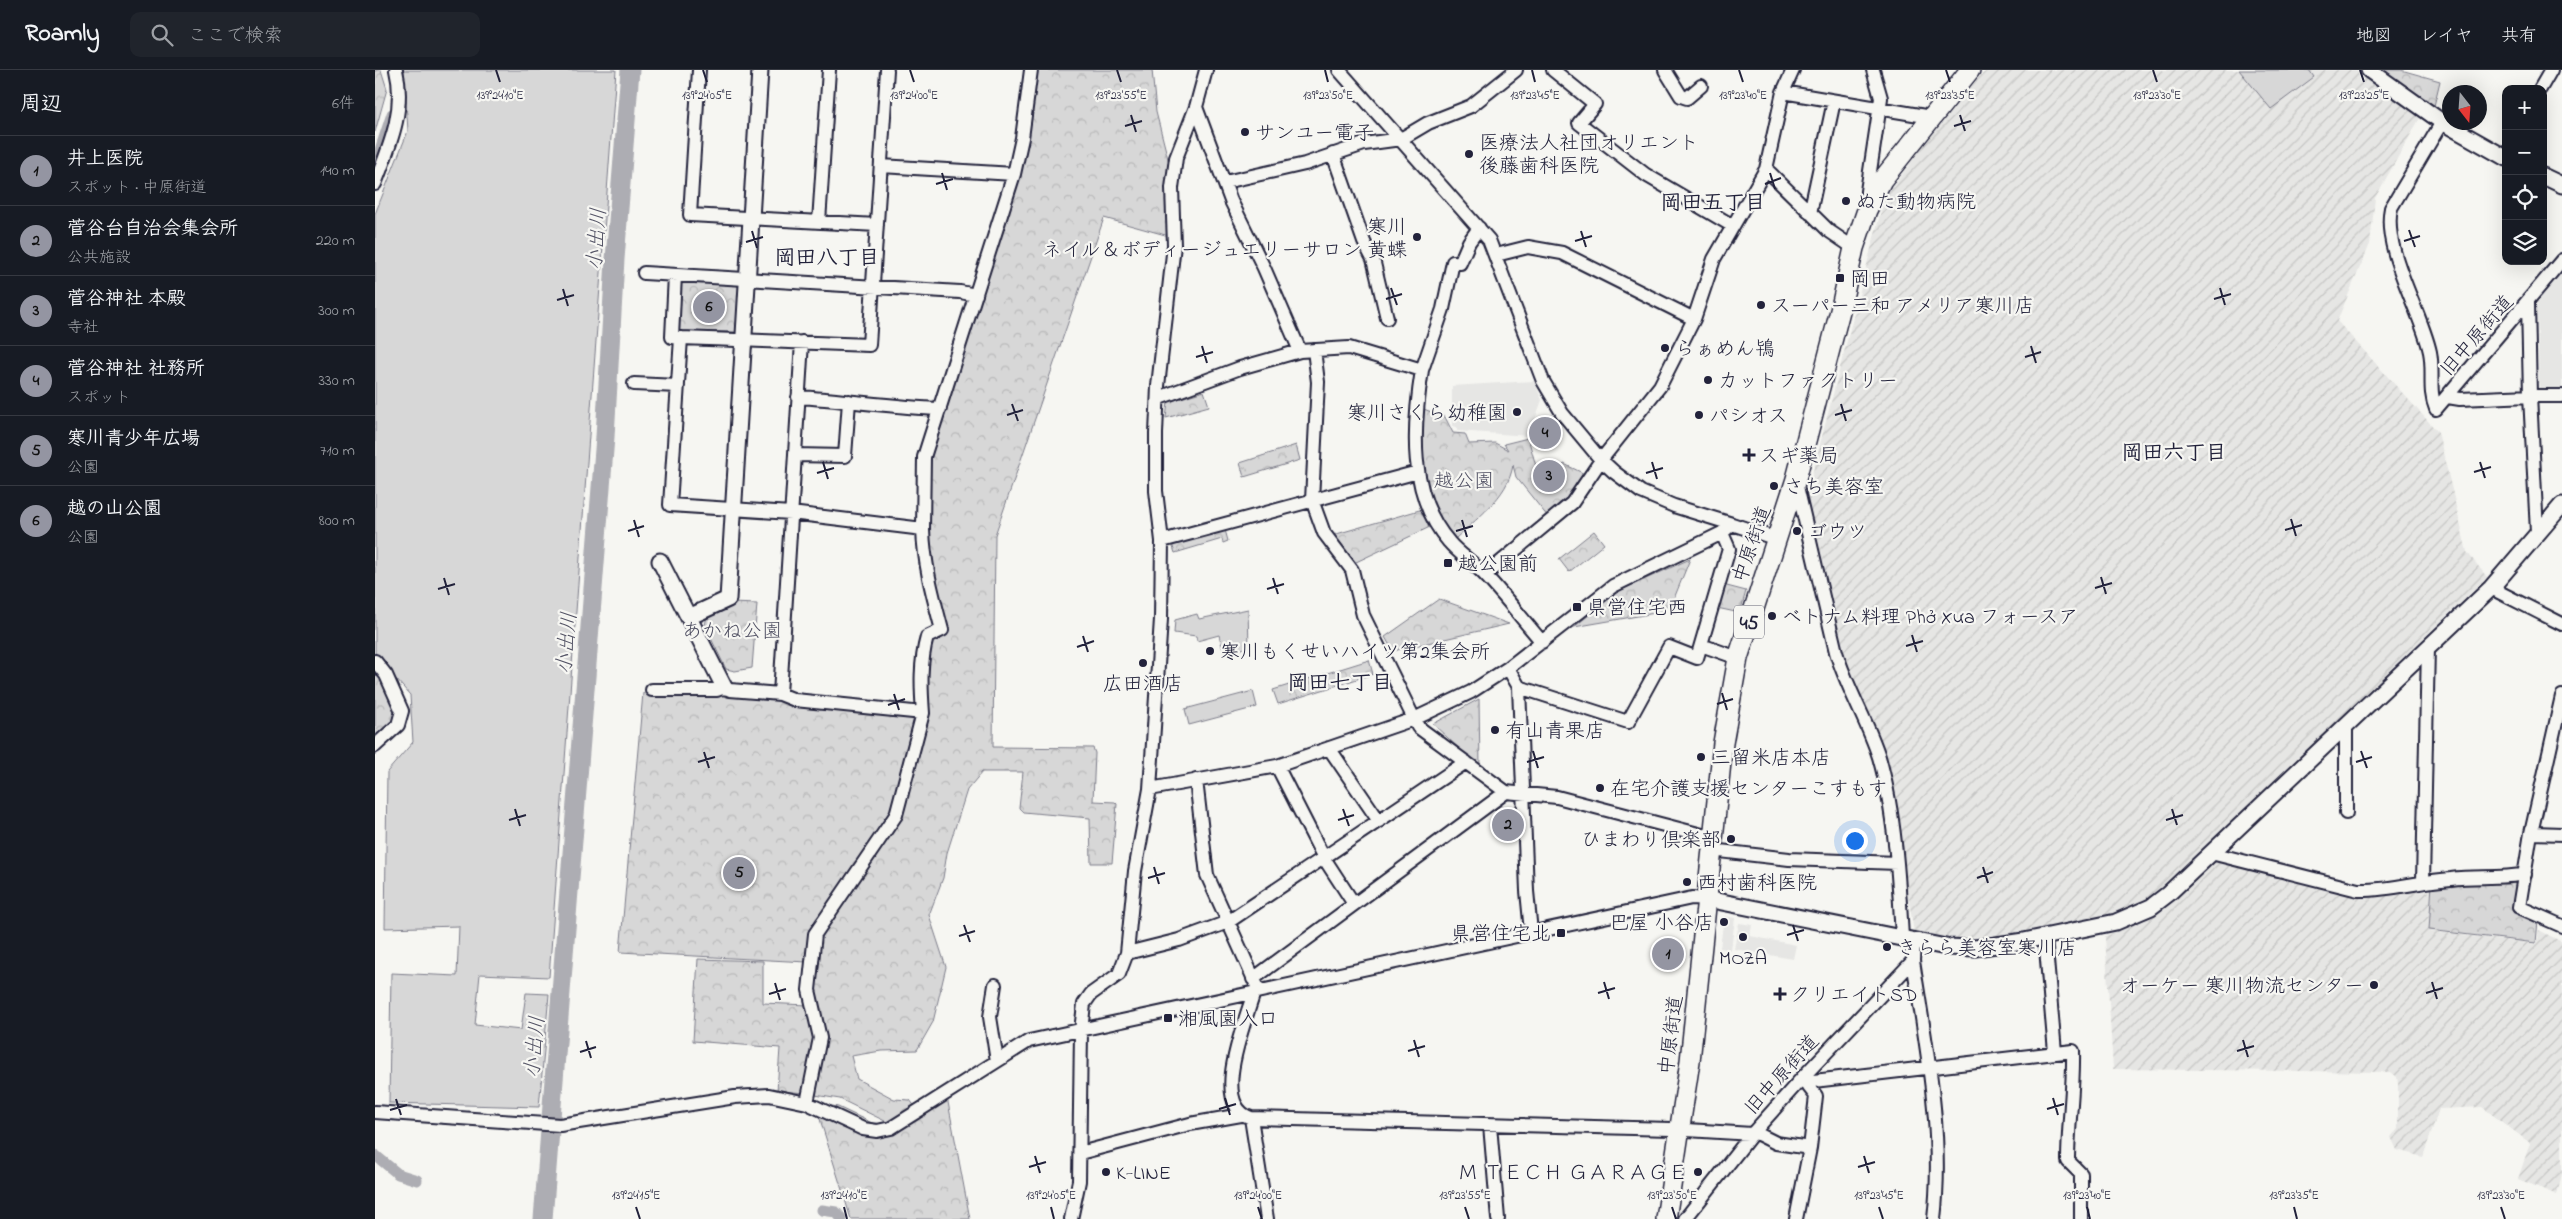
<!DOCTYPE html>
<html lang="ja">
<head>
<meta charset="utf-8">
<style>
	body { margin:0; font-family:"Indie Flower","Klee One",sans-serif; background:#20242c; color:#f1f3f6 }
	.controls { position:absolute; right:15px; top:15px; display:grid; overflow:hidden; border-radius:10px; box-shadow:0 5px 20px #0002 }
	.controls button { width:45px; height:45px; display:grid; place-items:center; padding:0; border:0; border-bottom:1px solid #363941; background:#171b24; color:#f1f3f6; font:25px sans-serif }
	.compass { position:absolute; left:2067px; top:15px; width:45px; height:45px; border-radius:50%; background:#171b24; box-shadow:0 5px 20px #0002; rotate:163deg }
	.you { position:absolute; left:1479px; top:770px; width:18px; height:18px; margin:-12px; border:4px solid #fff; border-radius:50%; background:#1a73e8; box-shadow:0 0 0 8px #1a73e833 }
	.badge { display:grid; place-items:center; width:32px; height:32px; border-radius:50%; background:#9495a2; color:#111; font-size:16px; font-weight:700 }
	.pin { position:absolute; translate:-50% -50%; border:2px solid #fff; box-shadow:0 1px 5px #0006 }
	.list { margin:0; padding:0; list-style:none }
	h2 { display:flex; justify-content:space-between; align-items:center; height:65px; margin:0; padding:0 20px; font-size:21px }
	h2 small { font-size:16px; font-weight:400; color:#9ea1a6 }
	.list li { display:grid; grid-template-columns:32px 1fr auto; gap:15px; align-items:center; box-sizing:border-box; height:70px; padding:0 20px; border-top:1px solid #363941 }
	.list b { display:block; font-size:19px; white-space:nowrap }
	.list p { margin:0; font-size:16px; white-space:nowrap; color:#9ea1a6 }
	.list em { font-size:16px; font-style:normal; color:#9ea1a6 }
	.icon { flex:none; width:28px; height:28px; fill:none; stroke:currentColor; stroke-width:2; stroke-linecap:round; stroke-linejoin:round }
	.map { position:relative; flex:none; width:2187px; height:1149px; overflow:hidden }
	header { display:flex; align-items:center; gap:30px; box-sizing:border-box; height:70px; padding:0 25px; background:#171b24; border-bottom:1px solid #363941 }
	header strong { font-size:24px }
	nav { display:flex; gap:28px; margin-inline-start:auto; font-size:18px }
	.search { width:350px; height:45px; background:#20242c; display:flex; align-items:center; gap:12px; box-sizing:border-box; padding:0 18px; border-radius:10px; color:#9ea1a6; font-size:19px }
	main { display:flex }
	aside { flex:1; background:#171b24 }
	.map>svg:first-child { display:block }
</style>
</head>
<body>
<header>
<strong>Roamly</strong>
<div class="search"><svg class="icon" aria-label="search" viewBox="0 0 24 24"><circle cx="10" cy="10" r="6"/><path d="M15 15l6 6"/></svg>ここで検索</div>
<nav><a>地図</a><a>レイヤ</a><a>共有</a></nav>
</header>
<main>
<aside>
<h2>周辺<small>6件</small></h2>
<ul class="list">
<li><span class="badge">1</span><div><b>井上医院</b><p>スポット · 中原街道</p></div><em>140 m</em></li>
<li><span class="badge">2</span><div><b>菅谷台自治会集会所</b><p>公共施設</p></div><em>220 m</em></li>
<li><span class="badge">3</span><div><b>菅谷神社 本殿</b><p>寺社</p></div><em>300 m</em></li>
<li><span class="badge">4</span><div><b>菅谷神社 社務所</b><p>スポット</p></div><em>330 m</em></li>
<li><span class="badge">5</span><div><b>寒川青少年広場</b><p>公園</p></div><em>710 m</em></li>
<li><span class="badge">6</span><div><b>越の山公園</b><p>公園</p></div><em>800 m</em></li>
</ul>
</aside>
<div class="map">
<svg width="2187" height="1149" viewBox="0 0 2187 1149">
	<defs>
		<pattern id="industrial-furrows" width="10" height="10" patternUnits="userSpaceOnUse" patternTransform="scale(1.25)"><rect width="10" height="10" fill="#e6e6e4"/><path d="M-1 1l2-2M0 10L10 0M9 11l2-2" fill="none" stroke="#c5c5c4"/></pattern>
		<pattern id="forest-crowns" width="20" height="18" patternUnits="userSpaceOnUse" patternTransform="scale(1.25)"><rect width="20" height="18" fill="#d7d7d7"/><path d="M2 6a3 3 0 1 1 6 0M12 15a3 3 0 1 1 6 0" fill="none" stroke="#b8b8b9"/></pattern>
	</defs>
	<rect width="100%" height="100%" fill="#f6f6f2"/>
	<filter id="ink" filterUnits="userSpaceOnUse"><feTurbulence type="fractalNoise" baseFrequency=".02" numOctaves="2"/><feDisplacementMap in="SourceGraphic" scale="10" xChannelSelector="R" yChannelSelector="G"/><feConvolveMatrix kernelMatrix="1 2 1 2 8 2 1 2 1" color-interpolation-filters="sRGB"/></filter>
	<g filter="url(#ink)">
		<!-- built -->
		<path fill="#e6e6e4" d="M2187,198V322H2164L2162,233Z
			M1159,311L1167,330L1154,366L1082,361V357L1077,356V316Z
			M1349,846L1360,848L1356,880L1345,878Z
			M1364,853L1377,855L1375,866L1421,875L1418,889L1359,879Z"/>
		<!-- industrial -->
		<path fill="url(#industrial-furrows)" d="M1613,0H1984L2046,46L2000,128L1995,174L1962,251L2063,362L2092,482L2112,507L1830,778L1772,832L1736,846L1600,871L1539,863L1515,707L1473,597L1432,424L1509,129L1545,80L1606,5Z
			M1841,792L1984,827L2056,821L2054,861L2162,874L2164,860L2187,872V1104L2182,1125L2143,1109L2155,1073L2107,1037L2064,1039L2048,1087L2022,1080L2016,1067L2023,1059V1014L2022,1007L2016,1002L1738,999L1730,866L1769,851L1794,833Z"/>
		<!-- grass -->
		<path fill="#d7d7d7" stroke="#7c7c89" d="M29,0H241L174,907L105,904L100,955L146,960L151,923L174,924L164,1037L14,1033L16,903L82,906L84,856L10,858L12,702L38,672L35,625L0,585V144L33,61Z
			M1864,0H1934L1939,7L1896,39Z
			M873,539L874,577L849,584L844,565L822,571L821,566L799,563L800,550L822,544L824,549Z
			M878,621L882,637L814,655L810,639Z"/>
		<!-- forest -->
		<path fill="url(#forest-crowns)" stroke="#7c7c89" d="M0,0H6L12,19L0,62Z
			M659,0H777L781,42L795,97L794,166L729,148L620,465L618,677L718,678L720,683L718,731L740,732L742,734L737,793H716L715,748L648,742L644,738L648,702H607L592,720L572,783L568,808L554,845L571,897L558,952L542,980L506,981L476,986L482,1009L519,1029L535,1030L541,1038L516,1054L465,1029L440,1025L448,968L438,919L444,864L525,745L552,580L555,570L571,561L552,479L554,387L643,104Z
			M2006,0H2026L2065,11L2059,36Z
			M304,211L367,213L363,262L302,261Z
			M829,321L834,336L791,348L793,332Z
			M1046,338L1070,347L1078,363L1090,364L1094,374L1120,373L1133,380L1129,374L1153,368L1161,396L1166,398L1164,402L1170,404L1166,410L1163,408L1159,415L1171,422L1175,415L1173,413L1176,408L1178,409L1189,394L1212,405L1195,428L1173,447L1141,407L1138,395C1133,428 1100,449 1078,471C1044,424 1047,393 1046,338Z
			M921,375L925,390L869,407L865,393Z
			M1048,439L1057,456L979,493L958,465Z
			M849,456L853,471L848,473L847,469L800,483L796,471Z
			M1219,461L1229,474L1194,502L1184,489Z
			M1315,489L1298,531L1286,542L1199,557L1244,521Z
			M1348,515L1371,521L1365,543L1342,538Z
			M1064,529L1134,554L1018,581L1010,567Z
			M357,533L382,534L377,598L360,601L351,599L330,556L332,545Z
			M994,590L998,604L903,634L898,620Z
			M0,600C16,616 22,639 24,661L0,686Z
			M268,623L350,624L404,629L542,647L517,742L435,864L432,892L245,882Z
			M1104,629L1105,698L1058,654Z
			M2144,811L2142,841L2163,850L2161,873L2054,860L2057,814Z
			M323,889L388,891V933L433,935L441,968L433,1023L402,1021L405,978L318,971Z
			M572,1027L595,1149H476L440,1033L463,1037L516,1062Z"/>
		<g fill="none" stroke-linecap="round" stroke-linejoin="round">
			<!-- canal -->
			<path stroke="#adadb3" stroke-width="11" d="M0,95L17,44
				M0,1085L23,1104L42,1110
				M447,1140L461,1142L467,1149"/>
			<!-- river -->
			<path stroke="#adadb3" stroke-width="19" d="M168,1149L230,367L240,189L255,0"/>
			<!-- minor casing -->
			<g stroke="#22223b" stroke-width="16">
				<path id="minor" d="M324,0L315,145L502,155
					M964,0L1114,170L1168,311L1187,343L1226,390L1239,402L1266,422L1299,436L1357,454
					M1178,0L1220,34L1204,53L1271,105L1358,156
					M1290,0L1306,26L1312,28L1326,16
					M2165,19L2176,0
					M1408,22L1556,47
					M821,37L856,131L889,198L925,281
					M2067,52L2016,138C2007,180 2046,240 2055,282C2059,302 2053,321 2061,339L2187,190
					M958,84L989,172L998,189L1012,248
					M506,96L639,104L647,68L656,0
					M1391,99L1454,161L1479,178
					M850,112L930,94L989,74L1026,69L1053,53L1096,36L1141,0
					M0,114C14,77 31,40 21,0
					M1492,135V121L1506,28L1498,0
					M1435,143L1459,31
					M444,152L454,0
					M1121,185L1153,177L1187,183L1319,249
					M269,203L585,222L601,225
					M300,205L297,267L306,268L295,435L416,443L548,459C549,494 558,526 567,560L552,567C545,592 546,617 548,643
					M2153,233L2155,326H2187
					M306,268L494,275L512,0
					M939,280L943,312L937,430L949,463L977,500L988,545L1043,657L1131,722L1182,727L1331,766
					M1047,300L1068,239L1078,192L1085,193L1094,172L1104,158
					M259,314L303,316
					M423,327C471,330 518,337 565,339
					M2073,327L2085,329L2155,326L2162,462
					M784,328L865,298L925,281L974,278L1047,300C1038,357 1033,425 1074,472C1084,484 1099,493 1110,505C1130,526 1148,550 1167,572
					M420,385L470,386L474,331
					M1421,412L1461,582C1472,619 1493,652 1504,687C1520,742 1524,811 1527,868
					M548,459L549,387L639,104
					M787,471L1043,402
					M1110,505L1197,433L1226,390L1285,316L1319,249L1339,189L1391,99L1408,22L1418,0
					M2116,518L2187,554
					M1326,575L1363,588
					M0,591L11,605L27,641L23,655L0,676
					M1133,598L1144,617L1152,821L1156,862
					M1144,617L1253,652L1294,577L1322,588L1354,479L1347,463
					M277,620H342L349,617L355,620L405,624L420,630L548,643L521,745L440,864L434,920L445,968L432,1033
					M405,624L427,272
					M2187,626L2156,763L2144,837L2187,856
					M1971,656V743
					M954,678L1004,751
					M902,696L949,788L979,834
					M821,710L832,805L882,916
					M775,719L902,696L1039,649L1096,622L1133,598L1238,516L1347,463L1357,454L1402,469
					M2156,763L2187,764
					M1336,780L1414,789L1522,793
					M1836,783L1983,820C2014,821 2045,811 2076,809C2101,806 2126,809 2150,804
					M2048,812L2053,577
					M1670,867L1680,982
					M1539,871L1538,891C1551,976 1569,1063 1559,1149
					M752,883L804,870L853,852L1091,692
					M878,909L1131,722
					M620,915L615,947L622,991
					M879,922C871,951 834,1035 876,1048L1296,1059L1377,1064
					M1430,1012L1698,981C1699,1018 1693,1054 1693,1091L1706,1104V1149
					M0,1042L185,1055L360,1027L394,1025L432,1033L488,1059L502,1061L516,1058L654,971L1317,828L1332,829
					M876,1048L892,1149
					M1115,1055L1123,1149
					M1379,1062L1401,1073L1435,1078
					M705,1083L815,1054L866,1045
					M696,1149L704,1111L706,961L709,934L716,924L744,904L752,883L760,801L775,719L786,549L787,471L781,421V364L783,316L799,175L797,118L801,88L821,37L831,0
					M1310,1149L1377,1064L1427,1008L1538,891
					M1421,1149L1435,1078L1441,1026L1427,1008"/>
			</g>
			<!-- tertiary casing -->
			<g stroke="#22223b" stroke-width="19">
				<path id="tertiary" d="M1994,0L2067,52L2131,88
					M2168,106L2187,115
					M285,491L349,617
					M314,547L353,529L385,0
					M1332,829L1571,877L1600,878L1649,871L1741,852L1776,837L1793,824L2116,518L2187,435"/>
			</g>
			<!-- primary casing -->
			<g stroke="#22223b" stroke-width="22">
				<path id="primary" d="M1291,1149L1315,991L1348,673L1363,588L1421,409L1466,237L1479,178L1492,140L1507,110L1595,0"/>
			</g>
			<!-- minor -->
			<use href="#minor" stroke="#f6f6f2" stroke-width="12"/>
			<!-- tertiary -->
			<use href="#tertiary" stroke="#f6f6f2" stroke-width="15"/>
			<!-- primary -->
			<use href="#primary" stroke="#f6f6f2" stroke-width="19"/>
		</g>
	</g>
	<!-- ticks -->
	<path fill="none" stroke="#22223b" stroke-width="2" d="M121,0L125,12M328,0L332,12M535,0L539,12M742,0L746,12M950,0L953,12M1157,0L1160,12M1364,0L1368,12M1571,0L1575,12M1778,0L1782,12M1985,0L1989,12M756,45L761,62M1585,45L1590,61M750,56L767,51M1579,56L1596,51M567,103L572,120M1395,103L1400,119M561,114L578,109M1390,114L1406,108M2034,160L2040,177M377,161L382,178M1206,161L1211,177M1200,171L1217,166M2029,171L2045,166M371,172L388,167M1016,218L1022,235M1845,218L1850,235M188,219L193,236M1011,229L1027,224M1839,229L1856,224M182,230L199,225M827,276L832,293M1656,276L1661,293M821,287L838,282M1650,287L1666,282M637,334L643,351M1466,334L1471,351M632,345L648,340M1460,345L1477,340M448,392L453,409M1277,392L1282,409M2105,392L2110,408M2099,402L2116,397M442,403L459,398M1271,403L1288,398M1916,449L1921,466M259,450L264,467M1087,450L1092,467M1910,460L1927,455M253,461L269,456M1081,461L1098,456M1726,507L1731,524M69,508L74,525M898,508L903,524M1720,518L1737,513M63,519L80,514M892,519L909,514M1537,565L1542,582M708,566L713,582M1531,576L1548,571M702,577L719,571M1347,623L1352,640M519,624L524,640M1342,634L1358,629M513,635L530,629M1158,681L1163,698M1986,681L1992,698M329,682L334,698M323,692L340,687M1152,692L1169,687M1981,692L1997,687M140,739L145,756M968,739L974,756M1797,739L1802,755M134,750L151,745M963,750L979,745M1791,750L1808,745M779,797L784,814M1608,797L1613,813M773,808L790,803M1602,808L1618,802M589,855L595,872M1418,855L1423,871M1412,865L1429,860M584,866L600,861M1229,912L1234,929M2057,912L2062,929M400,913L405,930M1223,923L1240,918M2051,923L2068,918M394,924L411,919M1039,970L1044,987M1868,970L1873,987M211,971L216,988M1033,981L1050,976M1862,981L1879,976M205,982L221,977M850,1028L855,1045M1678,1028L1683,1045M21,1029L26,1045M844,1039L861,1034M1672,1039L1689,1034M15,1040L32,1035M660,1086L665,1103M1489,1086L1494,1103M654,1097L671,1092M1483,1097L1500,1092M261,1137L265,1149M469,1137L472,1149M676,1137L679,1149M883,1137L887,1149M1090,1137L1094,1149M1297,1137L1301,1149M1504,1137L1508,1149M1712,1137L1715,1149M1919,1137L1922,1149M2126,1137L2130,1149"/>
	<!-- markers -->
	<g fill="#22223b" stroke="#f6f6f2" stroke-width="2">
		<circle cx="870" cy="62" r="5"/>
		<circle cx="1094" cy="84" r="5"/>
		<circle cx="1471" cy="131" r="5"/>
		<circle cx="1042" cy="167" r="5"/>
		<rect x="1460" y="203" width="10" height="10" rx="2.5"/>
		<circle cx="1386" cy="235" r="5"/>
		<circle cx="1290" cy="278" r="5"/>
		<circle cx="1333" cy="310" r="5"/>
		<circle cx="1142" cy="342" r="5"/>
		<circle cx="1324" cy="345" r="5"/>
		<path d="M1371.5 377.5h5v5h5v5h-5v5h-5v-5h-5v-5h5z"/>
		<circle cx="1399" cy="416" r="5"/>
		<circle cx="1422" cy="461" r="5"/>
		<rect x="1068" y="488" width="10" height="10" rx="2.5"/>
		<rect x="1197" y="532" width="10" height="10" rx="2.5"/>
		<circle cx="1397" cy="546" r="5"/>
		<circle cx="835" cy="581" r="5"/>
		<circle cx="768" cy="593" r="5"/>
		<circle cx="1120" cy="660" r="5"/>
		<circle cx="1326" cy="687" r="5"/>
		<circle cx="1225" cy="718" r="5"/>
		<circle cx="1356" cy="769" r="5"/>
		<circle cx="1312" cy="812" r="5"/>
		<circle cx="1349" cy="852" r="5"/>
		<rect x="1181" y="858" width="10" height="10" rx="2.5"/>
		<circle cx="1368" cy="867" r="5"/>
		<circle cx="1512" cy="877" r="5"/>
		<circle cx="1999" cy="915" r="5"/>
		<path d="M1402.5 916.5h5v5h5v5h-5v5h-5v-5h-5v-5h5z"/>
		<rect x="788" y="943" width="10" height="10" rx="2.5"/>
		<circle cx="731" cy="1102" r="5"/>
		<circle cx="1323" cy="1102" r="5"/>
	</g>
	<g text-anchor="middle" stroke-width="4.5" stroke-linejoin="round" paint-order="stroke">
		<!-- shield labels -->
		<rect fill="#f6f6f2" stroke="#626272" stroke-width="1" x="1359" y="535.5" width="30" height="33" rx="4"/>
		<g font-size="19" font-weight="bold" fill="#22223b">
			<text x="1374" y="559">45</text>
		</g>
		<!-- poi labels -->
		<g font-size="20" fill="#22223b" stroke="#f6f6f2" text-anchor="start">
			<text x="880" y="69">サンユー電子</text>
			<text x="1104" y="79">医療法人社団オリエント<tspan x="1104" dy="23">後藤歯科医院</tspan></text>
			<text x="1481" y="138">ぬた動物病院</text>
			<text x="1032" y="163" text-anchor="end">寒川<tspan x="1032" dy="23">ネイル＆ボディージュエリーサロン 黄蝶</tspan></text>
			<text x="1475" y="215">岡田</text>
			<text x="1396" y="242">スーパー三和 アメリア寒川店</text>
			<text x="1300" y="285">らぁめん鴇</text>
			<text x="1343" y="317">カットファクトリー</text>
			<text x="1132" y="349" text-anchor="end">寒川さくら幼稚園</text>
			<text x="1334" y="352">パシオス</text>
			<text x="1384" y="392">スギ薬局</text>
			<text x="1409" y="423">さち美容室</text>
			<text x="1432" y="468">ゴウツ</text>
			<text x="1083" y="500">越公園前</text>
			<text x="1212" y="544">県営住宅西</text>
			<text x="1407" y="553">ベトナム料理 Phở Xưa フォースア</text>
			<text x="845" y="588">寒川もくせいハイツ第2集会所</text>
			<text x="768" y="620" text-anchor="middle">広田酒店</text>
			<text x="1130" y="667">有山青果店</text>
			<text x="1336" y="694">三留米店本店</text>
			<text x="1235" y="725">在宅介護支援センターこすもす</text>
			<text x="1346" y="776" text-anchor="end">ひまわり倶楽部</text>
			<text x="1322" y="819">西村歯科医院</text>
			<text x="1339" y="859" text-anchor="end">巴屋 小谷店</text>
			<text x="1176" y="870" text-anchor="end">県営住宅北</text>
			<text x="1522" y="884">きらら美容室寒川店</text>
			<text x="1368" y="894" text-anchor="middle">MOZA</text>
			<text x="1989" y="922" text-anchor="end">オーケー 寒川物流センター</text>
			<text x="1415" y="931">クリエイトSD</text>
			<text x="803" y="955">湘風園入口</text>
			<text x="741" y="1109">K-LINE</text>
			<text x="1313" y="1109" text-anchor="end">Ｍ ＴＥＣＨ ＧＡＲＡＧＥ</text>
		</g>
		<!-- street labels -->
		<g font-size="20" fill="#22223b" stroke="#f6f6f2">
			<text transform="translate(2101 265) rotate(-49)" y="7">旧中原街道</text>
			<text transform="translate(1376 474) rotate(-71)" y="7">中原街道</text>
			<text transform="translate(1295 965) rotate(-83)" y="7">中原街道</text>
			<text transform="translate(1406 1004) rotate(-48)" y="7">旧中原街道</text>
		</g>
		<!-- park labels -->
		<g font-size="20" fill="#4f4f62" stroke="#f6f6f2">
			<text x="1089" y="417">越公園</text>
			<text x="357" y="567">あかね公園</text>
		</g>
		<!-- neighbourhood labels -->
		<g font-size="21" font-weight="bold" fill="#22223b" stroke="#f6f6f2">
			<text x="1338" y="139">岡田五丁目</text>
			<text x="452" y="194">岡田八丁目</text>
			<text x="1799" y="389">岡田六丁目</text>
			<text x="965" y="619">岡田七丁目</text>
		</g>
		<!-- water labels -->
		<g font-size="21" font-style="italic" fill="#535365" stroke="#f6f6f2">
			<text transform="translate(221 169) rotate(-86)" y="7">小出川</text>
			<text transform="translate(191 573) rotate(-85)" y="7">小出川</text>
			<text transform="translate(159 977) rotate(-85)" y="7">小出川</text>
		</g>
	</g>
	<g font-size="12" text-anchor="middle" fill="#22223b" stroke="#f6f6f2" stroke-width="4.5" stroke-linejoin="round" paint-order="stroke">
		<text x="125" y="29">139°24'10"E</text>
		<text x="332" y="29">139°24'05"E</text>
		<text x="539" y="29">139°24'00"E</text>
		<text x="746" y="29">139°23'55"E</text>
		<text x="953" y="29">139°23'50"E</text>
		<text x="1160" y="29">139°23'45"E</text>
		<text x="1368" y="29">139°23'40"E</text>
		<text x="1575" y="29">139°23'35"E</text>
		<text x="1782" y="29">139°23'30"E</text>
		<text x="1989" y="29">139°23'25"E</text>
		<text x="261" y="1129">139°24'15"E</text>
		<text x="469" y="1129">139°24'10"E</text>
		<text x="676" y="1129">139°24'05"E</text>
		<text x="883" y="1129">139°24'00"E</text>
		<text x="1090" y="1129">139°23'55"E</text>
		<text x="1297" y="1129">139°23'50"E</text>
		<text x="1504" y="1129">139°23'45"E</text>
		<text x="1712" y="1129">139°23'40"E</text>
		<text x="1919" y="1129">139°23'35"E</text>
		<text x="2126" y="1129">139°23'30"E</text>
	</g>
</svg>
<div class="controls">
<button>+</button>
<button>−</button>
<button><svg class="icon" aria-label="locate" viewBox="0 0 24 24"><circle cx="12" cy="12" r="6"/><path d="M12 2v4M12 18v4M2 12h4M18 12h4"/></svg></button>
<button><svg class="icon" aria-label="layers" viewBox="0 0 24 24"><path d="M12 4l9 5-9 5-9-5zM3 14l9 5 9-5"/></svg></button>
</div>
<svg class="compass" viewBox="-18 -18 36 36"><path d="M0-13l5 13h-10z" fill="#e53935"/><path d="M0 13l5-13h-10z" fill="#9ea1a6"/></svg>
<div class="you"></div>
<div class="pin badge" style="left:1293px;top:884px">1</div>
<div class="pin badge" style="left:1133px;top:755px">2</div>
<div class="pin badge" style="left:1174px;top:406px">3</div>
<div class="pin badge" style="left:1170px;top:363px">4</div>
<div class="pin badge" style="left:364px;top:803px">5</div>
<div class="pin badge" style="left:334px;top:237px">6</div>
</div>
</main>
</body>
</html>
